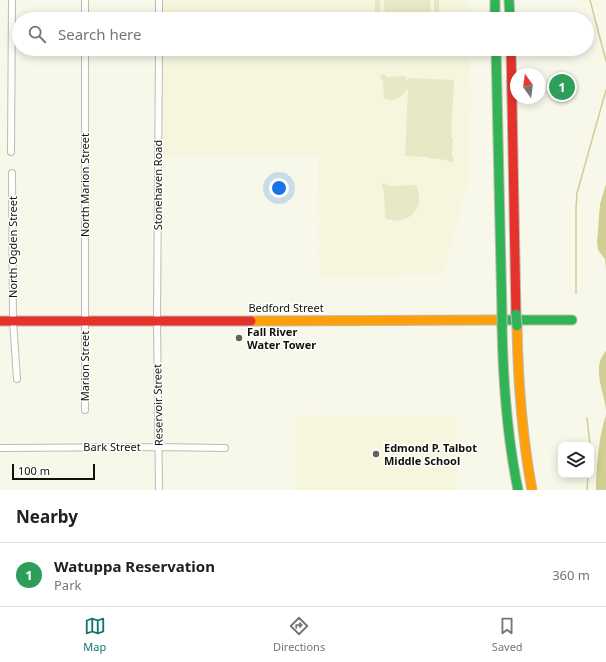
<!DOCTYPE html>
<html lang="en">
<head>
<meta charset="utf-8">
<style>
	body { margin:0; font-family:"Noto Sans",sans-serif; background:#f6f6f6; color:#202124 }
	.controls { position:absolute; right:12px; bottom:12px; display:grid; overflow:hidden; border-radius:8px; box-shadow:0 2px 10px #0003 }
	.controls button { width:36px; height:36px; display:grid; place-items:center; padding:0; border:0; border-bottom:1px solid #e0e0e0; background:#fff; color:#202124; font:20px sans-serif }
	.compass { position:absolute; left:510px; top:68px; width:36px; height:36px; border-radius:50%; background:#fff; box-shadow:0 2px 10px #0003; rotate:346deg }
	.scale { position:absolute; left:12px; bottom:10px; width:83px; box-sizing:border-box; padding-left:4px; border:2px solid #12120a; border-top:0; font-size:11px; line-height:14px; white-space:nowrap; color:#12120a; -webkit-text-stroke:3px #fff; paint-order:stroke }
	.you { position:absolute; left:279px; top:188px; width:14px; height:14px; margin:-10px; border:3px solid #fff; border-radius:50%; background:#1a73e8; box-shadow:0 0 0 6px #1a73e833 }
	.badge { display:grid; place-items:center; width:26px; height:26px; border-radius:50%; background:#0f766e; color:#fff; font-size:13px; font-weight:700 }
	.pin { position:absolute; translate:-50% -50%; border:2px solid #fff; box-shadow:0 1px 4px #0006 }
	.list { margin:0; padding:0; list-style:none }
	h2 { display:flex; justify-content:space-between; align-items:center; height:52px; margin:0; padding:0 16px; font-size:17px }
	h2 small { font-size:13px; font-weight:400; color:#757577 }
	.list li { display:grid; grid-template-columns:26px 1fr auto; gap:12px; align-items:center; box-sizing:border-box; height:64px; padding:0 16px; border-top:1px solid #e0e0e0 }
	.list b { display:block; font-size:15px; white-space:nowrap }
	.list p { margin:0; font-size:13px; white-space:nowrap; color:#757577 }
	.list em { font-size:13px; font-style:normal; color:#757577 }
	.icon { flex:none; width:22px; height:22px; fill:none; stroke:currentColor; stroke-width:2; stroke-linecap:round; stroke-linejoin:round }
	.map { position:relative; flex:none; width:606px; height:490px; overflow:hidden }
	.search { position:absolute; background:#fff; box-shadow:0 2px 10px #0003; left:12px; right:12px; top:12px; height:44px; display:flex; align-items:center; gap:10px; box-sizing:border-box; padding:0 14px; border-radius:22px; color:#757577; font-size:15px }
	.sheet { height:116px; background:#fff }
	nav { display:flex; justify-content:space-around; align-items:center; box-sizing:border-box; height:56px; border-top:1px solid #e0e0e0; background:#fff; font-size:11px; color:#757577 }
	nav a { display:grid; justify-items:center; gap:2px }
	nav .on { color:#0f766e }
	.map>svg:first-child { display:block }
</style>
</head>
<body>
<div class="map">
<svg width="606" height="490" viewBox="0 0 606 490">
	<rect width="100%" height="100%" fill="#f7f7ea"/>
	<!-- built -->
	<path fill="#f6f6de" d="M163,0H467L468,19H163Z
		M163,49H469L472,114H467L469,177L443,274L319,276L318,155L163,157Z
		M295,415L457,417V490H295Z"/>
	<!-- green -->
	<path fill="#e8e8c7" d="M375,0H380V19H375Z
		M384,0H430L431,19H385Z
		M434,0H439V19H434Z
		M384,74L387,77L405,76L408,82V78L454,80L451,137L453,138L452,156L454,159L453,162H450L447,160L429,158V157L405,156L408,88C402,97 395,104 384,98L383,81L380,78L381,75Z
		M385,183L388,186L416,185C427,207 408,228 385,218L384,190L382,187V184Z"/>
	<!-- water -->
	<path fill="#d0ce93" d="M606,184V270L605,259L598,250L597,243L600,204Z
		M606,351V410C604,391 591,367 606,351Z
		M606,415V490H596C596,469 599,435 606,415Z"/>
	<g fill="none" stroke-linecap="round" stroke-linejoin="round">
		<!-- stream -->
		<path stroke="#d0ce93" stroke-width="1.5" d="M590,0L606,61
			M576,293V209L577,193L606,90
			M587,418L590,445
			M587,490L588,475"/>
		<!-- street casing -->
		<g stroke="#bcbcb1" stroke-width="8">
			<path id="street" d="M85,0V19
				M159,19V0
				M85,49V410
				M159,49L157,320L159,490
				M11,152L12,0
				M12,173L13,321L17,379
				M0,448L158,447L225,448"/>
		</g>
		<!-- fast casing -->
		<g stroke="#bcbcb1" stroke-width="11">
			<path id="fast" d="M495,0V19
				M509,0L510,19
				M496,49L502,314
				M498,320H572
				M502,326C503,381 507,436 518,490"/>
		</g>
		<!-- slow casing -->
		<g stroke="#bcbcb1" stroke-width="11">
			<path id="slow" d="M251,321L498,320
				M517,326C518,381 522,436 532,490"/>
		</g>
		<!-- jam casing -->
		<g stroke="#bcbcb1" stroke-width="11">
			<path id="jam" d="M511,49L516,314
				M0,321H251"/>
		</g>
		<!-- street -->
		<use href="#street" stroke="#fefefc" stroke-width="6"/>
		<!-- fast -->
		<use href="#fast" stroke="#30b455" stroke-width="9"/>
		<!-- slow -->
		<use href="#slow" stroke="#ff9f0a" stroke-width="9"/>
		<!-- jam -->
		<use href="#jam" stroke="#e5322d" stroke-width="9"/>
		<!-- fast-bridge casing -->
		<g stroke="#bcbcb1" stroke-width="11" stroke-linecap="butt">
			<path id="fast-bridge" d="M502,314V326
				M516,314L517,326"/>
		</g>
		<!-- fast-bridge -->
		<use href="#fast-bridge" stroke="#30b455" stroke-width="9"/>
	</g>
	<!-- markers -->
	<g fill="#626258" stroke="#fff" stroke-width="1.5">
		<circle cx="239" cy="338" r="4"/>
		<circle cx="376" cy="454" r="4"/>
	</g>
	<g text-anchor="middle" stroke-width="3" stroke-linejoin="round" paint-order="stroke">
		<!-- street labels -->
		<g font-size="11" fill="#12120a" stroke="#fff">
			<text transform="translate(85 185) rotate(-90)" y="4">North Marion Street</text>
			<text transform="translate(158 185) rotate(-90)" y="4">Stonehaven Road</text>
			<text transform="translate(13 247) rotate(-90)" y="4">North Ogden Street</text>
			<text x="286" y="312">Bedford Street</text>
			<text transform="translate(85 366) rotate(-90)" y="4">Marion Street</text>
			<text transform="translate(158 405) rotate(-91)" y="4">Reservoir Street</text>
			<text x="112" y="451">Bark Street</text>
		</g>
		<!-- poi labels -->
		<g font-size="11" font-weight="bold" fill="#12120a" stroke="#fff" text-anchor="start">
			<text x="247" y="336">Fall River<tspan x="247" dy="13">Water Tower</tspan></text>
			<text x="384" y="452">Edmond P. Talbot<tspan x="384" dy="13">Middle School</tspan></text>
		</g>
	</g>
</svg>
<div class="controls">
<button><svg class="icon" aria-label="layers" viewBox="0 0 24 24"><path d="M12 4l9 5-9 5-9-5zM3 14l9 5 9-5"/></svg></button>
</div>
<svg class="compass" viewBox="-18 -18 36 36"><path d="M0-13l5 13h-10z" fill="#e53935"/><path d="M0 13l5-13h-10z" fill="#757577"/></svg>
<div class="scale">100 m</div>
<div class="you"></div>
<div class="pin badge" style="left:562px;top:87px;background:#2e9e5b">1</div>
<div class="search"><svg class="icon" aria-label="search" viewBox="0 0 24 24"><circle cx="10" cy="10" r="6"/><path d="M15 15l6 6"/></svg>Search here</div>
</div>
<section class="sheet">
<h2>Nearby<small></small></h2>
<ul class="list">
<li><span class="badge" style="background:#2e9e5b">1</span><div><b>Watuppa Reservation</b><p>Park</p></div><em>360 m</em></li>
</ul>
</section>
<nav>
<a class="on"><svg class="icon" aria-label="map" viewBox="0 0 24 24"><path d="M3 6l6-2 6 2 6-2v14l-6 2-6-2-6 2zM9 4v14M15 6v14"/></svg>Map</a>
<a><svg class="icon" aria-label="directions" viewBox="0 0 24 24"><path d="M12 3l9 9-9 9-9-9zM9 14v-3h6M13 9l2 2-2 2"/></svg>Directions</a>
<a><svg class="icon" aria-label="saved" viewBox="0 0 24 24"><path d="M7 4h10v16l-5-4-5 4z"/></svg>Saved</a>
</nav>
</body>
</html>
